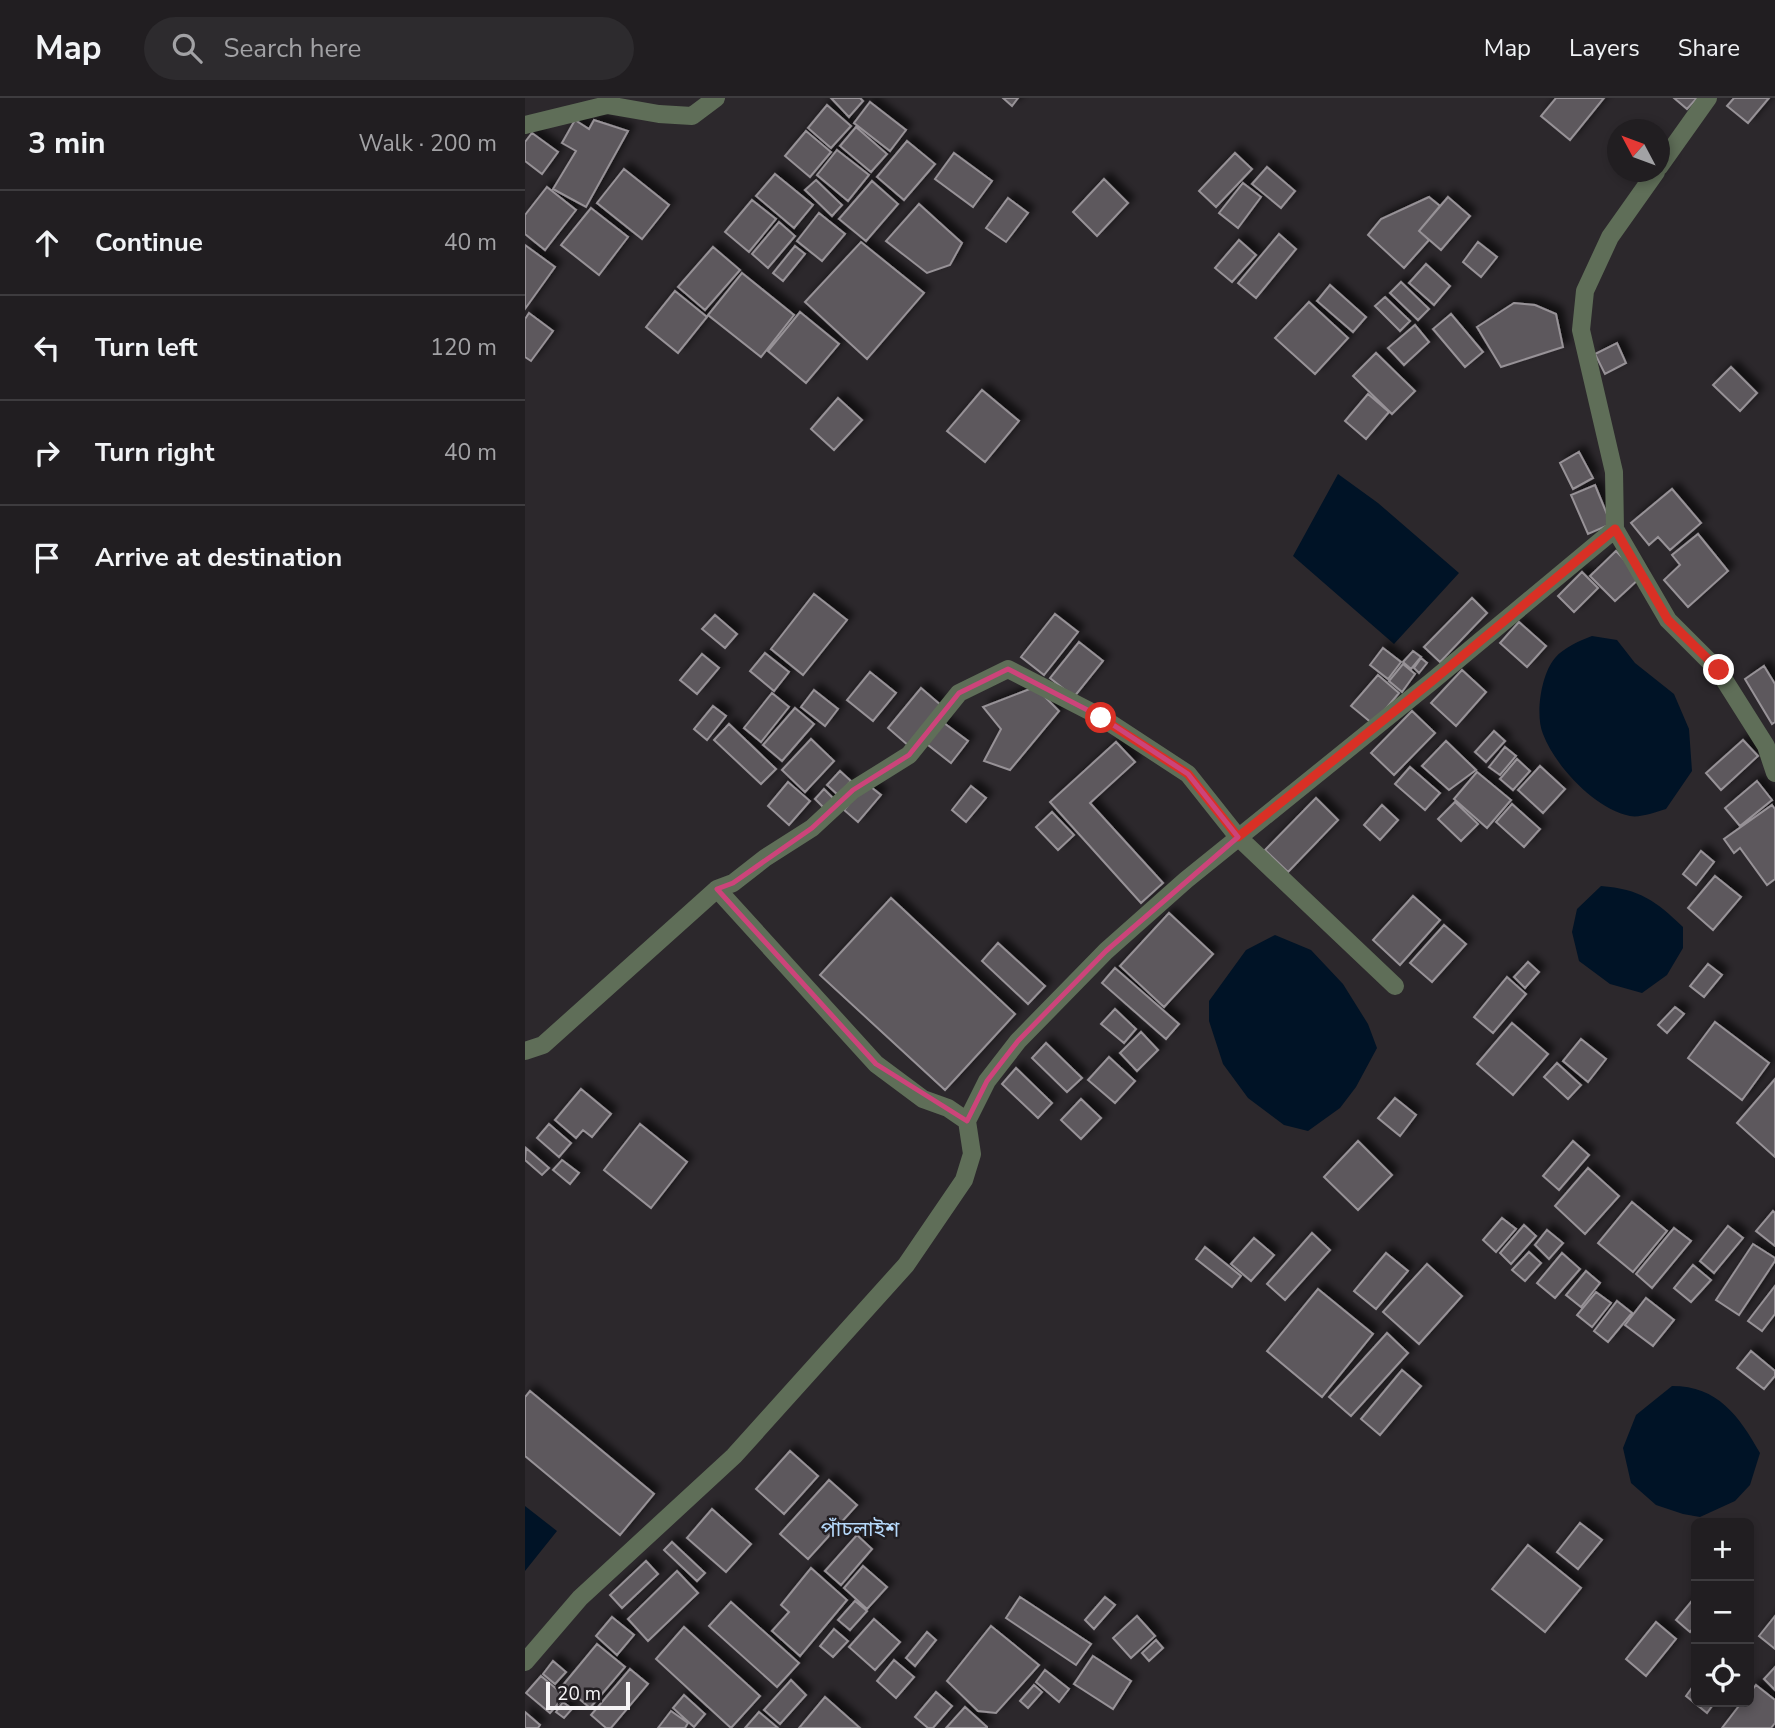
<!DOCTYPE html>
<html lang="en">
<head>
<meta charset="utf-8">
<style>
	body { margin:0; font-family:"Nunito Sans","Noto Sans Bengali",sans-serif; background:#2d2b2e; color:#f1f3f6 }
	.controls { position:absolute; right:21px; bottom:21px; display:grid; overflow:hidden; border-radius:10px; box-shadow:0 4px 10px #0003 }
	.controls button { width:63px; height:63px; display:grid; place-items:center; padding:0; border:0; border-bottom:2px solid #3e3c3f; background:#211e21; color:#f1f3f6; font:35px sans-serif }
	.compass { position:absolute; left:1082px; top:21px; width:63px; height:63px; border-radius:50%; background:#211e21; box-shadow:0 4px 10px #0003; rotate:311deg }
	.scale { position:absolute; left:21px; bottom:18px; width:84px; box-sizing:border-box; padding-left:7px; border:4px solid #f6f4f6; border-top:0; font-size:19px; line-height:24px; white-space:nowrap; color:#f6f4f6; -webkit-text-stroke:5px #221e22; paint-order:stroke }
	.stop { position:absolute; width:21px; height:21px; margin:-16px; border:5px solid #d93025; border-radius:50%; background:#fff }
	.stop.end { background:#d93025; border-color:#fff; box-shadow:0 2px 7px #0008 }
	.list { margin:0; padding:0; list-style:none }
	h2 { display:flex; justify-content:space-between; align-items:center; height:91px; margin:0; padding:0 28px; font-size:30px }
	h2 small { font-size:23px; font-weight:400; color:#a2a2a5 }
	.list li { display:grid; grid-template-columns:46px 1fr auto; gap:21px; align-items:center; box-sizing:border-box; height:105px; padding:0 28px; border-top:2px solid #3e3c3f }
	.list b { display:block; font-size:26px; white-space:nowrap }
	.list em { font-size:23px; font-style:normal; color:#a2a2a5 }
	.icon { flex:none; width:38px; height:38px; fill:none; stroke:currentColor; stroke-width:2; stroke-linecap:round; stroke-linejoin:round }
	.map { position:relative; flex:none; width:1250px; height:1630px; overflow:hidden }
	header { display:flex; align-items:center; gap:42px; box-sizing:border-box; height:98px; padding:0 35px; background:#211e21; border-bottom:2px solid #3e3c3f }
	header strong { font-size:33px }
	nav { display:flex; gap:38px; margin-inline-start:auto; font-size:24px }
	.search { width:490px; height:63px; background:#2d2b2e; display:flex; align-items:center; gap:18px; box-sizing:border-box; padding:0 24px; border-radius:38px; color:#a2a2a5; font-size:26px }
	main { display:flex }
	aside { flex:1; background:#211e21 }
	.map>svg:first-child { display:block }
</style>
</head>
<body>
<header>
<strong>Map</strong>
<div class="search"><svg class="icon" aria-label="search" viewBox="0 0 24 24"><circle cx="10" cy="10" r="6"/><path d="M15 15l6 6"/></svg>Search here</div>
<nav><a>Map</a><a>Layers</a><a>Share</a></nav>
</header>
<main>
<aside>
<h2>3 min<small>Walk · 200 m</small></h2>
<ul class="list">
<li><svg class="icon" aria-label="ahead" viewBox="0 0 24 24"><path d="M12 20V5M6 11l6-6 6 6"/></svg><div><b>Continue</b></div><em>40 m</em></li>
<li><svg class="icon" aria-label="left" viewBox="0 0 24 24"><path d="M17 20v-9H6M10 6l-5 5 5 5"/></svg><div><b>Turn left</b></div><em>120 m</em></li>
<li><svg class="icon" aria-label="right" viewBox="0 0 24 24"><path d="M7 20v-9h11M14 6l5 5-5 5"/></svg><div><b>Turn right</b></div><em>40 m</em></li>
<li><svg class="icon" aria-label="arrive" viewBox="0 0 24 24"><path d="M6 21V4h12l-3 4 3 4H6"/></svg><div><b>Arrive at destination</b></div></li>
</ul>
</aside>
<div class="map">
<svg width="1250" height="1630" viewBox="0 0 1250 1630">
	<defs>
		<filter id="shadow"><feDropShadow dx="6" dy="-6" stdDeviation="3.5" flood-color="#0009"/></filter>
	</defs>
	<rect width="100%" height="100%" fill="#2c282c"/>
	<!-- water -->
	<path fill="#001326" d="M813,376L853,405L934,475L869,546L768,458Z
		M1067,538L1092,542L1110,565L1149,596L1164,631L1167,673L1141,711C1131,714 1115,720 1105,718C1070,711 1030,668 1018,636C1010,617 1016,576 1030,560C1038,550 1056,542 1067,538Z
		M1076,788C1115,791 1131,803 1158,829V850L1142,877L1117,895L1085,886L1054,863L1047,834L1052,811Z
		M750,837L786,852L818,886L843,926L852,950L831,989L815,1010L783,1033L759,1027L723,1000L698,966L684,923V903L721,852Z
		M1147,1288C1193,1288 1214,1318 1235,1355L1225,1387L1210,1403L1175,1419L1158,1416L1131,1407L1106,1385L1098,1350L1111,1317Z
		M0,1408L32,1433L0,1473Z"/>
	<!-- building -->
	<path fill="#5d585d" stroke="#979297" stroke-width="2" filter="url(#shadow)" d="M306,0H335L338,3L324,19Z
		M478,0H493L487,8Z
		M1031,0H1079L1045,42L1016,18Z
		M1149,0H1172L1162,11Z
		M1209,0H1244L1223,25L1202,8Z
		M345,4L381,32L365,53L329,25Z
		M302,7L326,28L306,50L283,30Z
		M50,22L64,31L69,22L103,33L61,109L28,91L51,53L37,45Z
		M331,29L362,56L346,74L315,48Z
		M281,33L306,54L285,79L260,58Z
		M7,35L33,54L17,76L0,63V44Z
		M382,43L410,66L379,102L352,79Z
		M312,52L344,77L323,103L292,77Z
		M429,55L467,83L448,109L410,81Z
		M710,55L727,71L691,109L674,93Z
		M742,69L770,93L756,110L727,86Z
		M99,71L144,107L117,141L72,105Z
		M250,76L288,107L269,130L231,98Z
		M579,81L603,105L572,138L548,114Z
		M291,82L317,107L307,118L280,92Z
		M347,83L373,106L341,143L314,121Z
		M718,85L736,99L713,130L694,115Z
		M22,89L51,112L20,152L0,136V117Z
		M904,99L915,108L894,133L904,142L879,170L843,137L856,121Z
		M923,99L945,118L916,152L894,133Z
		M483,100L503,115L481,144L461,130Z
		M227,102L251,121L224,154L200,134Z
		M394,106L437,145L425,167L402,175L361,143Z
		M66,110L103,139L74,177L36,147Z
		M294,115L320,136L297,163L272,143Z
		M254,124L270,138L243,170L227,156Z
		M754,136L771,151L731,200L713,185Z
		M714,142L731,157L707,184L690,170Z
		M336,144L399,195L342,261L280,204Z
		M953,144L972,159L956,179L938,164Z
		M0,147L30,169L0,211Z
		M270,148L280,156L258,183L248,175Z
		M188,149L215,172L180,212L153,189Z
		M901,166L925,188L909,207L884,185Z
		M217,175L269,217L236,259L183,217Z
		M876,184L904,211L893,222L865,195Z
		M805,187L841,219L828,234L792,203Z
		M150,193L182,219L153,255L121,229Z
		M860,199L885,223L875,233L850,208Z
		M784,204L823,240L790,276L750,240Z
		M989,205L1010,207L1031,216L1038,249L976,269L952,229Z
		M275,214L314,246L281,285L243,253Z
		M4,215L28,233L6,263L0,259V221Z
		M926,216L958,254L940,269L908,231Z
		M890,227L904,244L879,267L863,250Z
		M1092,245L1101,265L1080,276L1070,256Z
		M851,255L890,293L867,316L828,278Z
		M1206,269L1232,295L1215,313L1188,287Z
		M457,292L494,323L460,364L422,333Z
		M843,296L864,314L841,341L820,323Z
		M313,300L337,322L309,352L286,331Z
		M1054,354L1068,380L1048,391L1035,365Z
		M1070,387L1086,426L1063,436L1046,397Z
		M1147,391L1176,425L1145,452L1133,439L1124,447L1106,425Z
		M1173,436L1203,473L1163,509L1139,482L1155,467L1147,457Z
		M1091,453L1116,479L1090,503L1065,478Z
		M1057,474L1073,490L1049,514L1033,498Z
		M289,496L322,522L278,577L246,551Z
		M947,500L962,515L915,564L899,549Z
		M530,516L553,534L519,577L496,559Z
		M190,517L212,536L200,550L177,531Z
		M994,524L1021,548L1002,569L975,545Z
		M554,544L578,563L549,599L525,580Z
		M858,550L876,564L863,581L845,567Z
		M888,553L896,559L886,571L878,564Z
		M240,555L264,574L249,593L225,573Z
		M177,556L194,570L172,596L155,582Z
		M896,560L902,565L894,575L889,570Z
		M878,566L890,576L877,594L864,583Z
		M1239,568L1250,586V624L1247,626L1220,581Z
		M937,572L961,594L931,628L906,605Z
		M345,574L371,595L348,623L322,602Z
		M853,577L874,595L848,626L826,608Z
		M510,589L534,613L485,672L459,663L476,631L458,609Z
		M396,590L417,608L384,648L363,630Z
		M289,592L313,611L300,628L276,609Z
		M247,595L264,609L236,644L219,630Z
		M188,608L201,618L182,642L169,631Z
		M270,610L289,626L257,663L238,647Z
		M887,613L910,635L869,677L846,655Z
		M415,622L443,643L426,665L398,643Z
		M204,626L251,671L236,686L189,642Z
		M969,633L980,643L961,664L950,654Z
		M286,641L309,663L280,694L257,672Z
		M1218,642L1233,658L1196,692L1181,675Z
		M921,643L951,672L924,692L897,668Z
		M591,644L610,664L565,705L638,785L616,805L525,704Z
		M980,649L991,658L975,677L964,669Z
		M992,661L1005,673L988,692L975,681Z
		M1015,668L1040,691L1018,715L993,692Z
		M885,669L915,695L900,712L870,686Z
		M315,673L326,683L313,697L302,687Z
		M952,674L986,702L962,730L929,701Z
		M1232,683L1247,702L1215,728L1200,710Z
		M263,684L285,703L264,727L243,708Z
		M341,685L356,697L333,724L319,712Z
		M446,688L461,700L441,724L427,712Z
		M299,691L310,702L301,712L290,701Z
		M791,700L813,722L763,774L740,752Z
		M930,704L953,726L936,743L913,721Z
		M987,706L1015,731L999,749L971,724Z
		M857,707L873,722L855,742L839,727Z
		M1247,707L1250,711V781L1242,787L1215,750L1209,755L1199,741Z
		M527,714L549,737L533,752L511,729Z
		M1176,753L1189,764L1171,787L1158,776Z
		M1190,778L1216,799L1188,832L1163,810Z
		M888,798L915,822L875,867L848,842Z
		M366,800L490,916L420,992L295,877Z
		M644,815L688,856L639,909L595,868Z
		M919,827L941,846L907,884L885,865Z
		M473,845L520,888L503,906L457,863Z
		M1003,864L1014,874L1000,890L989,879Z
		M1183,866L1197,877L1179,899L1165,888Z
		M590,870L654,926L641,941L577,885Z
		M982,879L1001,896L968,935L949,919Z
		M1150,909L1159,916L1142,935L1133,927Z
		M590,911L611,931L599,945L576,926Z
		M1190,924L1244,965L1217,1002L1163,960Z
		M987,925L1023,956L988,997L952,966Z
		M616,934L633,952L612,973L595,955Z
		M1056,941L1081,961L1063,984L1038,963Z
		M521,945L557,980L542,994L507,960Z
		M584,959L610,983L590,1005L563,982Z
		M1032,965L1056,987L1043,1001L1019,979Z
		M491,970L527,1005L513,1020L477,986Z
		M1250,981V1059L1212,1025Z
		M56,991L86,1016L67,1039L58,1032L51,1040L30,1022Z
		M870,1000L891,1017L875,1038L853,1020Z
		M556,1001L576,1020L556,1041L536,1022Z
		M24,1026L46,1045L34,1059L12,1040Z
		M115,1026L162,1064L126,1110L79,1072Z
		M833,1043L867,1077L833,1112L799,1079Z
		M1048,1043L1064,1057L1034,1092L1018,1078Z
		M1,1050L24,1070L17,1077L0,1062Z
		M37,1062L54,1075L45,1086L28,1072Z
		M1063,1070L1094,1098L1060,1136L1030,1108Z
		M1107,1104L1142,1133L1108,1174L1073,1145Z
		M1248,1113L1250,1115V1148L1231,1133Z
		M977,1120L991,1131L971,1154L958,1142Z
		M999,1127L1011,1138L986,1166L975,1155Z
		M1203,1128L1218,1140L1189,1175L1175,1163Z
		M1149,1130L1166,1143L1127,1190L1111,1176Z
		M1022,1132L1038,1145L1024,1161L1010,1147Z
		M787,1135L805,1152L760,1202L742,1186Z
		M729,1140L749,1157L726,1183L706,1166Z
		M1228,1146L1250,1160V1163L1214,1217L1191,1202Z
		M680,1149L716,1178L707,1189L671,1161Z
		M1004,1154L1016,1165L1000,1183L987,1172Z
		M861,1155L883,1173L851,1211L829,1193Z
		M1037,1155L1055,1171L1030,1200L1012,1185Z
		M902,1166L937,1198L894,1246L858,1214Z
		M1168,1167L1186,1182L1166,1204L1149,1190Z
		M1061,1173L1075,1185L1056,1209L1041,1197Z
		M1250,1188V1216L1237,1233L1223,1223Z
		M793,1191L848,1236L797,1299L742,1253Z
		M1071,1194L1086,1205L1067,1229L1052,1217Z
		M1121,1200L1149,1222L1128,1248L1100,1227Z
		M1092,1203L1107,1215L1083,1244L1069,1233Z
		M862,1235L883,1255L826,1318L804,1299Z
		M1226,1253L1250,1273V1278L1239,1291L1212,1270Z
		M877,1272L896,1288L855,1337L836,1321Z
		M5,1293L129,1396L95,1437L0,1358V1299Z
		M265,1353L293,1378L259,1416L231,1391Z
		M304,1382L332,1407L283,1461L255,1436Z
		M187,1411L226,1446L201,1474L162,1440Z
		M1055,1425L1077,1442L1053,1471L1032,1454Z
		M332,1437L347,1451L316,1487L300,1473Z
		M147,1444L180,1475L172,1483L139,1452Z
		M1003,1447L1056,1490L1020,1534L967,1491Z
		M121,1463L133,1476L97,1510L85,1497Z
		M338,1468L362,1489L342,1511L319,1490Z
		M286,1470L322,1502L275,1558L247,1533L264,1514L256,1507Z
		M152,1473L173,1495L123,1543L103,1521Z
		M1171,1498V1526L1165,1534L1151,1522Z
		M495,1499L566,1546L551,1567L481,1520Z
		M580,1499L590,1507L569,1531L560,1522Z
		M330,1503L342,1513L325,1532L313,1522Z
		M206,1504L274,1565L252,1589L184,1528Z
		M612,1518L630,1538L606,1560L588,1540Z
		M1250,1518V1551L1234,1538Z
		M87,1519L109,1537L92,1557L71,1538Z
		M349,1521L375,1544L350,1572L324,1549Z
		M1131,1524L1151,1541L1121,1578L1101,1561Z
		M466,1528L514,1567L471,1615L453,1613L422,1583Z
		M159,1529L235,1598L206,1630L131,1561Z
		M309,1531L323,1543L308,1559L295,1548Z
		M402,1534L411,1542L390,1568L381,1560Z
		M631,1542L638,1550L624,1563L617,1555Z
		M72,1546L100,1569L65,1610L38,1587Z
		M568,1558L606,1583L588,1611L549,1586Z
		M369,1562L389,1579L371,1600L352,1583Z
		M28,1563L41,1574L30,1586L18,1576Z
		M1250,1569V1592L1239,1581Z
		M105,1571L123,1586L86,1630H81L66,1617Z
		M520,1572L544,1591L534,1604L511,1584Z
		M16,1578L40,1598L25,1615L1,1595Z
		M266,1582L281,1597L255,1626L239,1612Z
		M1171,1584V1604H1190L1182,1615L1161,1598Z
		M509,1587L517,1594L503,1610L495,1603Z
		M1231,1587L1250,1602V1625L1246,1630H1197L1217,1604H1224V1596Z
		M411,1594L427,1608L408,1630H403L390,1619Z
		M159,1597L180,1616L169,1629L148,1610Z
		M300,1599L335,1630H274Z
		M38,1604L47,1611L39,1620L31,1614Z
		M440,1609L462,1629V1630H421Z
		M146,1613L163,1625L160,1630H133Z
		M0,1614L15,1627L13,1630H0Z
		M234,1614L253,1630H220Z"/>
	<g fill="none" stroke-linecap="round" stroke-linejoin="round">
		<!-- minor -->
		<path stroke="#5f6e58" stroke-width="18" d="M0,27L82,7L134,16L167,18L191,0
			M1134,69L1183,0
			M1131,74L1085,139L1060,193L1056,232L1089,374L1090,431L1143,522L1193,572L1241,648L1250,675
			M192,791L208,785L240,760L287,730L328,692L384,657L434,595L483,571L576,619L663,676L713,739L870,888
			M0,953L18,947L192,791L351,966L398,1001L423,1010L442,1023
			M0,1564L55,1500L209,1358L381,1167L439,1082L447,1056L442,1023L462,983L493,943L581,853L661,782L906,584L1090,431"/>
	</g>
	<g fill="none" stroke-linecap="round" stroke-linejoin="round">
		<!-- route -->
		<path stroke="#d93025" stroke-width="9" d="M576,620L663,676L713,739L906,584L1090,431L1143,522L1194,572"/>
	</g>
	<!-- marked area -->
	<path fill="none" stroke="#cc447a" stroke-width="5" stroke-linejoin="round" d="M483,571L576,619L663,676L713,739L581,853L493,943L462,983L442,1023L351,966L192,791L208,785L287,730L328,692L384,657L434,595Z"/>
	<g text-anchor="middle" stroke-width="5" stroke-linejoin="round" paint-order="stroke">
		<!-- neighbourhood labels -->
		<g font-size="21" fill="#b5d8fa" stroke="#221e22">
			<text x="335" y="1438">পাঁচলাইশ</text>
		</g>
	</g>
</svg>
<div class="controls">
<button>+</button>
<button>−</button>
<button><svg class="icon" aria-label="locate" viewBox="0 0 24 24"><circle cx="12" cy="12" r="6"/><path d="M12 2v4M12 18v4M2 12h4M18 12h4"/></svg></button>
</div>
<svg class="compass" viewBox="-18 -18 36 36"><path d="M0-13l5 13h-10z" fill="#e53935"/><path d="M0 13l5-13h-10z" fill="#a2a2a5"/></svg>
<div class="scale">20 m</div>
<div class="stop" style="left:576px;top:620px"></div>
<div class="stop end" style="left:1194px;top:572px"></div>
</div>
</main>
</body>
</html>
